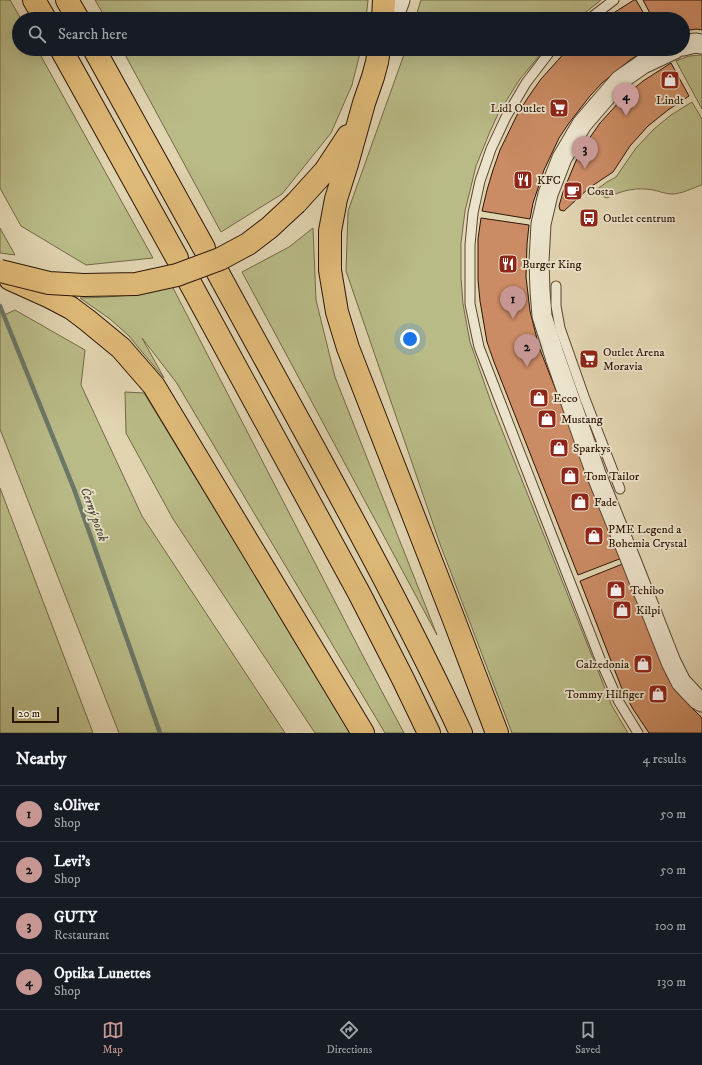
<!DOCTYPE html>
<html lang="en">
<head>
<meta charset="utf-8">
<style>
	body { margin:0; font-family:"IM FELL DW Pica",serif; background:#20242c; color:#f1f3f6 }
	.scale { position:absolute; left:12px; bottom:10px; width:47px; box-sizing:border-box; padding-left:4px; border:2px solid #2d1504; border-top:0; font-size:11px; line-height:14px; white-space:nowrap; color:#2d1504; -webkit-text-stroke:3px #ece3cc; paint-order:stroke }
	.you { position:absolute; left:410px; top:339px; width:14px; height:14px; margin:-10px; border:3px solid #fff; border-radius:50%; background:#1a73e8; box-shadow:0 0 0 6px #1a73e833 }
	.badge { display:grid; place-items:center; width:26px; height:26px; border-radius:50%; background:#c59692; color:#111; font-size:13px; font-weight:700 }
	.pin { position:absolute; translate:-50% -33px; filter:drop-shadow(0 1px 2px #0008) }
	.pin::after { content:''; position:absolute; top:21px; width:14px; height:12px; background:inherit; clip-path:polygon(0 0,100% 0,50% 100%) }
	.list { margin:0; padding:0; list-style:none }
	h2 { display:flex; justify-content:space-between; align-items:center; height:52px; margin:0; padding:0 16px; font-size:17px }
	h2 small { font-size:13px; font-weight:400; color:#9ea1a6 }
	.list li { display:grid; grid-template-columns:26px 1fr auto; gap:12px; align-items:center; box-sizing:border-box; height:56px; padding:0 16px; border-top:1px solid #363941 }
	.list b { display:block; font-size:15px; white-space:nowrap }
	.list p { margin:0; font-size:13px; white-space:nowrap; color:#9ea1a6 }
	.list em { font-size:13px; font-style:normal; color:#9ea1a6 }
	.icon { flex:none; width:22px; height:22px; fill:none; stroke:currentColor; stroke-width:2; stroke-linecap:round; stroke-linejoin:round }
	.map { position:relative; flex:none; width:702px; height:733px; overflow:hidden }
	.search { position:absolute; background:#171b24; box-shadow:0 4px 16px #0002; left:12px; right:12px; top:12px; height:44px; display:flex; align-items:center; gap:10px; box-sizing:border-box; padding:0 14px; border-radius:22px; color:#9ea1a6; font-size:15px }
	.sheet { height:276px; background:#171b24 }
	nav { display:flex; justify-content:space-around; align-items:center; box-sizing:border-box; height:56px; border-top:1px solid #363941; background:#171b24; font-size:11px; color:#9ea1a6 }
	nav a { display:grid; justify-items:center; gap:2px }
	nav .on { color:#c59692 }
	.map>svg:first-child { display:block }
</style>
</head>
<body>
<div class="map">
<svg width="702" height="733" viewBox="0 0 702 733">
	<rect width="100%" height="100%" fill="#e1d4b1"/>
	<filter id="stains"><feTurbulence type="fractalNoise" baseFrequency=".005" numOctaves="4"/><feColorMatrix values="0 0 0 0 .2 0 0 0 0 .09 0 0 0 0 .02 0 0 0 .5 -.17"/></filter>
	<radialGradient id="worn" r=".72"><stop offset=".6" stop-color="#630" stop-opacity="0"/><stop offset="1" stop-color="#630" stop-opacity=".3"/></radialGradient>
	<!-- green -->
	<path fill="#b9bb87" stroke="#736846" d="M0,0H10L21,19H19V49H37L153,258L86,265L21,226L0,188Z
		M95,0H368L366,19H106Z
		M421,0H601L577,19H415Z
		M122,49H361L352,85L331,133L282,194L221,232Z
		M406,49H545L520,79L498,114L489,134L476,166L465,211L461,243V278L463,304L470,342L492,405L612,706L628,733H512L440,544L346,271L348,211Z
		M702,55V109L676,61L689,56Z
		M692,102L702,119V185C692,188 682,194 672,194C665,194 659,191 653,190C637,187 622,190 607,198L593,192L607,182L616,177L636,148L654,129L671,115Z
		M0,228L15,255L0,253Z
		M313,228L316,300L335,377L437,635L242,272L289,247Z
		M172,286L363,656L404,733H385L176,382L142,338L164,378L128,335L110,319L80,298C111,297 143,296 172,286Z
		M0,306L4,315L15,310L85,350L81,385L142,516L285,733H119L0,429Z
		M125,392L144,393L351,733H315L173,519L126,433Z
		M0,488L93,733H0Z"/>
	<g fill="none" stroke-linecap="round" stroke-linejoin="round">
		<!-- stream -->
		<path stroke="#6b7768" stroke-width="4.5" d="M0,306L74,489L160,733"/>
	</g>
	<!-- building -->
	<path fill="#cb8b64" stroke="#2d1504" d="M634,0H636L647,19H604Z
		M643,0H702V30L697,29L683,31V19H653Z
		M568,49H646L630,60L602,83L590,96L569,123L559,138L544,170L533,203L530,219L482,211L487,190L493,170L500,150L518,113L529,96L541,79Z
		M671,63L689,96L668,110L648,126L630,146L613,172L589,188L564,211L560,210L559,206L563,192L575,163L582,149L600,123L621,100L631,91L643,81Z
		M481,218L529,225L527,244L526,277L530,311L539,347L622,558L578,575L494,362L487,342L480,301L478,280V239Z
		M625,563L680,693L690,706L702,718V733H649L633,709L622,689L580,581Z"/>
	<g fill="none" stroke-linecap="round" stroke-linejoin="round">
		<!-- lane casing -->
		<g stroke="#5a452f" stroke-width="11">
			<path id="lane" d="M589,19L614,0
				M552,49L526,83L506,117L491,149L480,181L473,213L470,245V304L479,347L551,533L602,664L619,702L638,733
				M556,286V306L560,328L585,399L620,489"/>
		</g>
		<!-- street casing -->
		<g stroke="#5a452f" stroke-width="21">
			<path id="street" d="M393,19L400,0
				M683,46L695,43L702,44
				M675,49L643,64L620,80L582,124L562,158L548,194L541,224L539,261L540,291L542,316L555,357L596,474L630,558L671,662L681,682L697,699L702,702"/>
		</g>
		<!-- highway casing -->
		<g stroke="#2d1504" stroke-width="24">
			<path id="highway" d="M34,0L45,19
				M67,0L78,19
				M383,19L384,0
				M61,49L177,258
				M94,49L204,248
				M379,49L377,62L373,77L364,103L347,164L336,199L330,231V270L337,312L348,348L451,612L497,733
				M296,203L325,171L348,136
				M217,271C300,424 387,575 461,733
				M10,279L50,297L71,308L87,320L121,348L154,386L363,733
				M189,281L359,593L403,679L429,733"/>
		</g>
		<!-- lane -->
		<use href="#lane" stroke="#ece3cc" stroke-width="9"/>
		<!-- street -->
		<use href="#street" stroke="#ece3cc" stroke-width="19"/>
		<!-- highway -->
		<use href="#highway" stroke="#e0ba78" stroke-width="22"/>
		<!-- highway-bridge casing -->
		<g stroke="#2d1504" stroke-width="24" stroke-linecap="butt">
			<path id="highway-bridge" d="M0,271L49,283L84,285L136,284L177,275L220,259L248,244L269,228L296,203"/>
		</g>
		<!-- highway-bridge -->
		<use href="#highway-bridge" stroke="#e0ba78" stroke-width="22"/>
	</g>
	<!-- icons -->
	<defs>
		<g id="shop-square" transform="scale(1)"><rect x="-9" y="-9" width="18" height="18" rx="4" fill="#8f2418" stroke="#ece3cc"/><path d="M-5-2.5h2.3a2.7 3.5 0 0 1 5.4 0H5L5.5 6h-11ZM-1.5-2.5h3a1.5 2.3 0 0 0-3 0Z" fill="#fff"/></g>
		<g id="supermarket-square" transform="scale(1)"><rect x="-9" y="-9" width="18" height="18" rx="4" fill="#8f2418" stroke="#ece3cc"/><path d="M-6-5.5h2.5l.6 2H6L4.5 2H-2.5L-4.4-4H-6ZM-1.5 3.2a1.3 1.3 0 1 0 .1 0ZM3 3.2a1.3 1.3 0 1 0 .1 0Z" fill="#fff"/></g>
		<g id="restaurant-square" transform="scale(1)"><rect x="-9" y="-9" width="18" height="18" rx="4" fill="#8f2418" stroke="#ece3cc"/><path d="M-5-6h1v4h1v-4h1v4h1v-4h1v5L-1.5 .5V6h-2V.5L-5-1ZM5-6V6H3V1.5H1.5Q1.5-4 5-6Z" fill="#fff"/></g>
		<g id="cafe-square" transform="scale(1)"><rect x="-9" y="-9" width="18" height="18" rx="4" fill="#8f2418" stroke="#ece3cc"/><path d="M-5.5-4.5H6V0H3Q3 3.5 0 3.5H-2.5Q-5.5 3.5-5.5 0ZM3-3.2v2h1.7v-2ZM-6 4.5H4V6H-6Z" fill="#fff"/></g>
		<g id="bus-square" transform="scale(1)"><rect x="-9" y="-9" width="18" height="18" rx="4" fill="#8f2418" stroke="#ece3cc"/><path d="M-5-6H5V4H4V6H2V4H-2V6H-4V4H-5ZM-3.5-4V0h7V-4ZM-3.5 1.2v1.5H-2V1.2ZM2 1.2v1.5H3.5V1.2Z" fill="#fff"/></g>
	</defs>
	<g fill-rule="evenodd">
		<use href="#shop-square" x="670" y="80"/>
		<use href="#supermarket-square" x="559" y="108"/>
		<use href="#restaurant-square" x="523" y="180"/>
		<use href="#cafe-square" x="573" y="191"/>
		<use href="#bus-square" x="589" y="218"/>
		<use href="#restaurant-square" x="508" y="264"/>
		<use href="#supermarket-square" x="589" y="359"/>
		<use href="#shop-square" x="539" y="398"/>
		<use href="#shop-square" x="547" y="419"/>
		<use href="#shop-square" x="559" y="448"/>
		<use href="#shop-square" x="570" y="476"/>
		<use href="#shop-square" x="580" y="502"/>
		<use href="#shop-square" x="594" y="536"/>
		<use href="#shop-square" x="616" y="590"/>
		<use href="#shop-square" x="622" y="610"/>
		<use href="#shop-square" x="643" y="664"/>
		<use href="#shop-square" x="658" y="694"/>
	</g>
	<g text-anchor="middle" stroke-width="3.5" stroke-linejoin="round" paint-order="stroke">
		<!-- poi labels -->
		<g font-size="12" fill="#2d1504" stroke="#ece3cc" text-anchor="start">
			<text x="670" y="104" text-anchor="middle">Lindt</text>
			<text x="545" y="112" text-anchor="end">Lidl Outlet</text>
			<text x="537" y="184">KFC</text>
			<text x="587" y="195">Costa</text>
			<text x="603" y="222">Outlet centrum</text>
			<text x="522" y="268">Burger King</text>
			<text x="603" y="356">Outlet Arena<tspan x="603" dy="14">Moravia</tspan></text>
			<text x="553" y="402">Ecco</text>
			<text x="561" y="423">Mustang</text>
			<text x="573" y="452">Sparkys</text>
			<text x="584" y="480">Tom Tailor</text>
			<text x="594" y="506">Fade</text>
			<text x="608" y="533">PME Legend a<tspan x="608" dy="14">Bohemia Crystal</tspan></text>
			<text x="630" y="594">Tchibo</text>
			<text x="636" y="614">Kilpi</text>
			<text x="629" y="668" text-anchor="end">Calzedonia</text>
			<text x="644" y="698" text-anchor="end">Tommy Hilfiger</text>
		</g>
		<!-- water labels -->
		<g font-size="13" font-style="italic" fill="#514e3e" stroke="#ece3cc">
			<text transform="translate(95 514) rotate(70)" y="5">Černý potok</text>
		</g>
	</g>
	<rect width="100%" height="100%" filter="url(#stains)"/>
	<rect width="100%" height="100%" fill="url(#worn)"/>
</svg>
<div class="scale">20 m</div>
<div class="you"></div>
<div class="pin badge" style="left:513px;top:319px">1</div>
<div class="pin badge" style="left:527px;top:367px">2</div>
<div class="pin badge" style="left:585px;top:169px">3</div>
<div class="pin badge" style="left:626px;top:116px">4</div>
<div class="search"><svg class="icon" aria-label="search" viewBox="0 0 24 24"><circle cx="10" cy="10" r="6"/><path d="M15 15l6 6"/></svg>Search here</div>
</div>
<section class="sheet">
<h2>Nearby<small>4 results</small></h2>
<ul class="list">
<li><span class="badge">1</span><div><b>s.Oliver</b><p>Shop</p></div><em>50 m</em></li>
<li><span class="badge">2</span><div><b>Levi's</b><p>Shop</p></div><em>50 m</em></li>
<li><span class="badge">3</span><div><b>GUTY</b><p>Restaurant</p></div><em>100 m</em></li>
<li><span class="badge">4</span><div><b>Optika Lunettes</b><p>Shop</p></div><em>130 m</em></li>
</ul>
</section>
<nav>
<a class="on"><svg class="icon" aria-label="map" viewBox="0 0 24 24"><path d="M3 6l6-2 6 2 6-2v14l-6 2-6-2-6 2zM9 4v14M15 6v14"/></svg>Map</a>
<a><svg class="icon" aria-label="directions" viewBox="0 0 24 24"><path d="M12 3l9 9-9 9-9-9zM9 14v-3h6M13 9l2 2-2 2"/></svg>Directions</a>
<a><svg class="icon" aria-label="saved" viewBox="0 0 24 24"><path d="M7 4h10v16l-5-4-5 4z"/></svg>Saved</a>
</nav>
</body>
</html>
